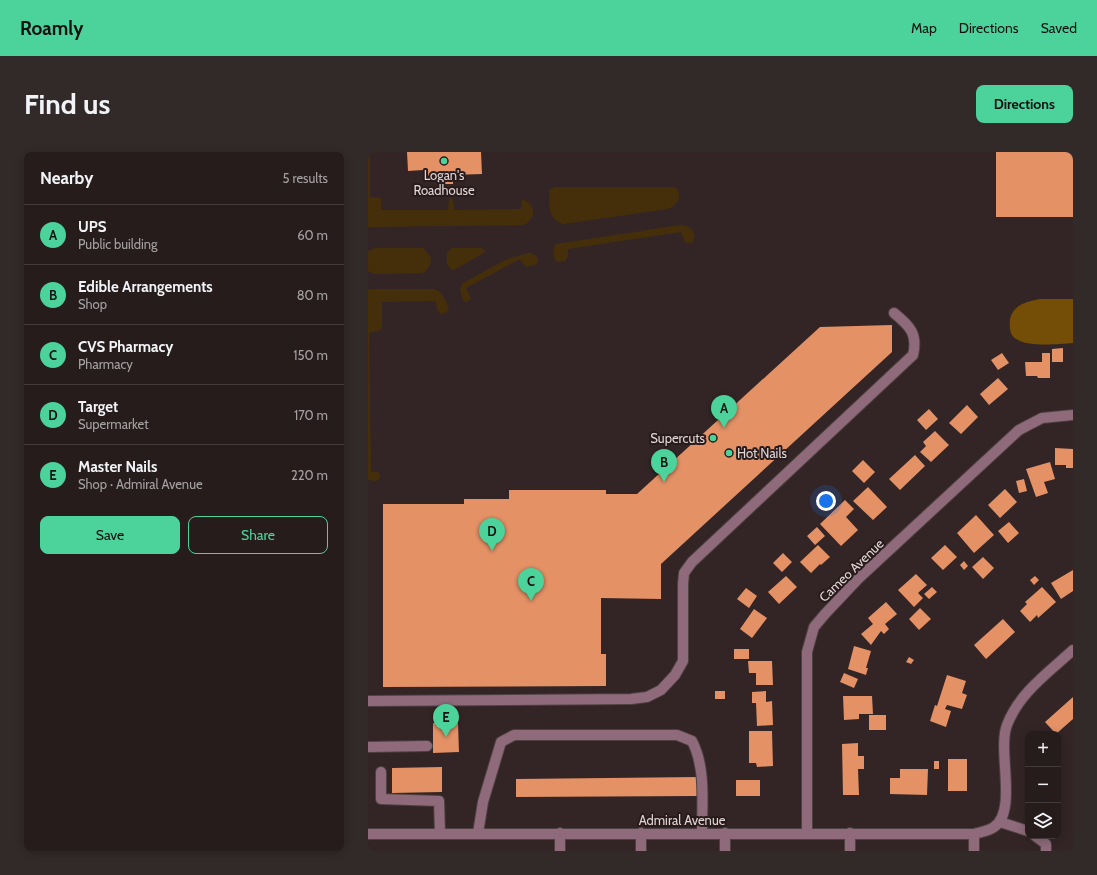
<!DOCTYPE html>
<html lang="en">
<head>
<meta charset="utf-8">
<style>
	body { margin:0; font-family:Cabin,sans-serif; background:#322929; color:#f1f3f6 }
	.controls { position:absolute; right:12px; bottom:12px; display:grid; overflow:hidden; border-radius:8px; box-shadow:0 2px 10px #0003 }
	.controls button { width:36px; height:36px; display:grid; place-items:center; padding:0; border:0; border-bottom:1px solid #423a3b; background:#261c1c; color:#f1f3f6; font:20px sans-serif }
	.you { position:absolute; left:458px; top:349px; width:14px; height:14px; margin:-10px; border:3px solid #fff; border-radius:50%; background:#1a73e8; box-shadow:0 0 0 6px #1a73e833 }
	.badge { display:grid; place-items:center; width:26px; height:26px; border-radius:50%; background:#4cd39b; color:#111; font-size:13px; font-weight:700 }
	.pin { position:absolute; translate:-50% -33px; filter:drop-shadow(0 1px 2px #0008) }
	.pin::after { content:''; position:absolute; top:21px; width:14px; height:12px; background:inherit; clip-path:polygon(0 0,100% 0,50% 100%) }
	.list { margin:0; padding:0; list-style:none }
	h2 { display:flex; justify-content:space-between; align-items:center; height:52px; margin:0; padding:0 16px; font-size:17px }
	h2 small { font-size:13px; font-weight:400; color:#a4a1a3 }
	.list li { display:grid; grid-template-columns:26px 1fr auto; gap:12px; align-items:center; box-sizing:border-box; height:60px; padding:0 16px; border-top:1px solid #423a3b }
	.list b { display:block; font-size:15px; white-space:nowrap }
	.list p { margin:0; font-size:13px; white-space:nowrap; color:#a4a1a3 }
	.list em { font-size:13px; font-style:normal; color:#a4a1a3 }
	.actions { display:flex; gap:8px; padding:12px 16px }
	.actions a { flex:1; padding:9px 0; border:1px solid #4cd39b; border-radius:8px; text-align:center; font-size:14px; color:#4cd39b }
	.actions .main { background:#4cd39b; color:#111 }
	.icon { flex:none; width:22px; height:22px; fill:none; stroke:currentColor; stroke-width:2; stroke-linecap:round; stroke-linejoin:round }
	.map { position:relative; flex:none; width:705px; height:699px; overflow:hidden; border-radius:8px }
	header { display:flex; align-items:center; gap:24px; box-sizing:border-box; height:56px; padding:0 20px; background:#4cd39b; color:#111 }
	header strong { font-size:19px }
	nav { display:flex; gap:22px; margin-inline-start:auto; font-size:14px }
	.intro { display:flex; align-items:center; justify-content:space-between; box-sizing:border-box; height:96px; padding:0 24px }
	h1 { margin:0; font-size:28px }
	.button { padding:10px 18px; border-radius:8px; background:#4cd39b; color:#111; font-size:14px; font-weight:700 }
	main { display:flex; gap:24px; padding:0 24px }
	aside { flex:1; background:#261c1c; border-radius:8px; box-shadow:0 2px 10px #0003 }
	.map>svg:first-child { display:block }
</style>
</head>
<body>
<header>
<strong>Roamly</strong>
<nav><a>Map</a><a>Directions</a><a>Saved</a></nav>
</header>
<div class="intro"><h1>Find us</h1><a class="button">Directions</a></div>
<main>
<aside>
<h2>Nearby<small>5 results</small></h2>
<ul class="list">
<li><span class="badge">A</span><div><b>UPS</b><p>Public building</p></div><em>60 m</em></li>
<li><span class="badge">B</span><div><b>Edible Arrangements</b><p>Shop</p></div><em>80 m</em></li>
<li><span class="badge">C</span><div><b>CVS Pharmacy</b><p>Pharmacy</p></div><em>150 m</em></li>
<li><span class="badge">D</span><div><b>Target</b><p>Supermarket</p></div><em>170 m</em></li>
<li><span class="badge">E</span><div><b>Master Nails</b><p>Shop · Admiral Avenue</p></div><em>220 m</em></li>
</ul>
<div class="actions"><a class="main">Save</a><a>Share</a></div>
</aside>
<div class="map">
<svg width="705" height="699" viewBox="0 0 705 699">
	<rect width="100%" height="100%" fill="#332525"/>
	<!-- green -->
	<path fill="#452f0b" d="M0,0H11L2,1V45L13,46V58H80L81,49L83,46L85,48L86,58L153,57L154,47C163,50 167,57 164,66L158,72L154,73L0,75Z
		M187,35H306L309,36C314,46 309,53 300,57L195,72C179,66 182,54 181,40L182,37Z
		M312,73C321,73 325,77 327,85L324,91L317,90L313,80L200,97V104L197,109L189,110C185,106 184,96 188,92Z
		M7,96H55L63,105C63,112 61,117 55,121L6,122L0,119V99Z
		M84,96H114L117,99L116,101L86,118H84L79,113V100Z
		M160,101C165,101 170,104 170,109L169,112L159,115L156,113L152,107L98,136L103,147L99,150L96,149C93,142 90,138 95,131L137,108Z
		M3,137H67L73,141L81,155L79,160L73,162L69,158L68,149L14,150V174L13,178L1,181L3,320H10L12,324L11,328L6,329L0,328V138Z"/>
	<!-- forest -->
	<path fill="#744e06" d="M673,147H705V191C691,192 662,195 650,188C645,186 642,181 642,176C639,155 657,149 673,147Z"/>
	<!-- building -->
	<path fill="#e49166" d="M39,0H113L114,22L85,23V32H72V23L55,24V18L40,19Z
		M628,0H705V65H628Z
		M524,173V200L293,412V447L233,446V502H238V534L15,535V352H96V347H141V338H238V342H269L452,175Z
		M695,196V210H684V197Z
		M634,201L641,211L630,218L623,208Z
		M674,201H682V226H670L669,224H658L657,210H674Z
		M630,226L640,237L621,253L612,242Z
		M599,253L610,265L593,282L581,271Z
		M561,257L570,267L558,278L549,268Z
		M567,279L581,293L563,310L552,300L558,294L555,290Z
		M687,296L705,297V316H698V313H687Z
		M547,303L557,314L532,338L521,327Z
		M495,308L507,320L496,331L484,319Z
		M682,310L687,327L676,330L680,341L668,345L658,317Z
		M656,327L659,339L651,341L648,329Z
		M500,335L519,355L505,368L485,349Z
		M637,337L649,350L632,366L620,353Z
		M477,348L486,357L478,365L490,378L473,394L452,372Z
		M608,363L626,383L606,401L589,381Z
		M641,370L651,381L640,391L630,379Z
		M449,375L457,384L447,393L439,384Z
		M450,393L462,405L453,413L452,412L443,421L432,410Z
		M577,393L589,405L575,418L563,406Z
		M415,401L424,410L414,420L405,411Z
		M615,405L626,416L615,427L604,415Z
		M596,409L600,414L596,418L592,413Z
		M705,418V439L693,447L683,431Z
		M548,422L559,433L550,441L555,446L546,455L530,438Z
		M418,424L429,435L411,452L400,440Z
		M667,424L671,428L666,433L662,428Z
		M564,435L569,440L561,447L556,442Z
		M674,435L688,450L670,466L669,463L662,470L652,459L659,452L657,450Z
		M378,436L389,444L381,456L369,447Z
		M518,450L529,462L517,472L521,477L516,482L513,479L503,493L493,482L505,472L500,466Z
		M552,456L563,467L551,478L541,467Z
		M386,457L399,466L384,486L372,477Z
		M635,467L647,480L618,507L606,493Z
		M486,494L503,499L498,516H500L498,523L480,517Z
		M366,497H381V507H366Z
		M541,505L546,508L543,512L538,510Z
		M380,509H404L405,533H388V521H381Z
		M476,521L490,527L486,536L472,530Z
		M579,523L598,529L594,541L599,543L594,557L579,553L577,557L583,559L578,575L562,569L567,553L569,554Z
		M347,539H357V547H347Z
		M398,539V550L404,549L405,573L389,574L388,551H384V540Z
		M475,544H504L505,562H491V567L476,568Z
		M705,545V567L688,582L677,570Z
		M501,563H518V578H501Z
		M65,571H90L91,600L65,601Z
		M381,579H404L405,614L389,615L388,611H381Z
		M490,591V604H496V617H490L491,643H475L474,592Z
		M690,591H693L692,631H690Z
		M580,607H599V639H580Z
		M566,609H571V617H566Z
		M74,615V640L24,641V616Z
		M532,617H560L559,643L522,642V626H532Z
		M330,625V644L148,645V627Z
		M368,628H392V644H368Z"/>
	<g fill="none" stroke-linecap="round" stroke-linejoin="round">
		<!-- minor casing -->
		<g stroke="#4f4141" stroke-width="12">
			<path id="minor" d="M0,549L263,547L279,545L293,538L307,523L315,509V432L316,421L324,410L545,203C550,182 542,174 526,161
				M0,595L59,594
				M13,620V647L71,649L72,681
				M632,670L660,679
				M110,681L115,650L133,590L146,583H309L324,589C338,616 334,651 334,681
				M192,681V699
				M439,681V500L446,475L457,462L491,426L651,278L674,266L705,263
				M0,682H606C613,680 621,679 626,675C650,659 629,598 639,573C651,541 681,520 705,498
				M606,682V699
				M667,684L678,692V699
				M273,699V681
				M357,699V681
				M482,699V681"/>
		</g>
		<!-- minor -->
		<use href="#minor" stroke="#8f6a7b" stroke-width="10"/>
	</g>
	<!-- markers -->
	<g fill="#4cd39b" stroke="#291b1b" stroke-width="1.5">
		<circle cx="76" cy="9" r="4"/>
		<circle cx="345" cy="286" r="4"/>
		<circle cx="361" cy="301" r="4"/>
	</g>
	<g text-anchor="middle" stroke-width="4" stroke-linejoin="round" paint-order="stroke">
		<!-- poi labels -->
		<g font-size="13" fill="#dfd6d5" stroke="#291b1b">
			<text x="76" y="28">Logan's<tspan x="76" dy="15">Roadhouse</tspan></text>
			<text x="337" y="291" text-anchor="end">Supercuts</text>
			<text x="369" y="306" text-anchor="start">Hot Nails</text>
		</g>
		<!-- street labels -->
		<g font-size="13" fill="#dfd6d5" stroke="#291b1b">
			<text transform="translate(483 418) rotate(-44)" y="5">Cameo Avenue</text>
			<text x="314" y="673">Admiral Avenue</text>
		</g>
	</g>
</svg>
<div class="controls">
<button>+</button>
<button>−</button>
<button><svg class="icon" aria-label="layers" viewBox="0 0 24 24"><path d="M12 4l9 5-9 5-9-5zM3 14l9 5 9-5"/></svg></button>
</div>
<div class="you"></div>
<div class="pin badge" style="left:356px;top:276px">A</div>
<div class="pin badge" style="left:296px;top:330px">B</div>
<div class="pin badge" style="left:163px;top:449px">C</div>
<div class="pin badge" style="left:124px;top:399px">D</div>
<div class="pin badge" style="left:78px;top:585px">E</div>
</div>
</main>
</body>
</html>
